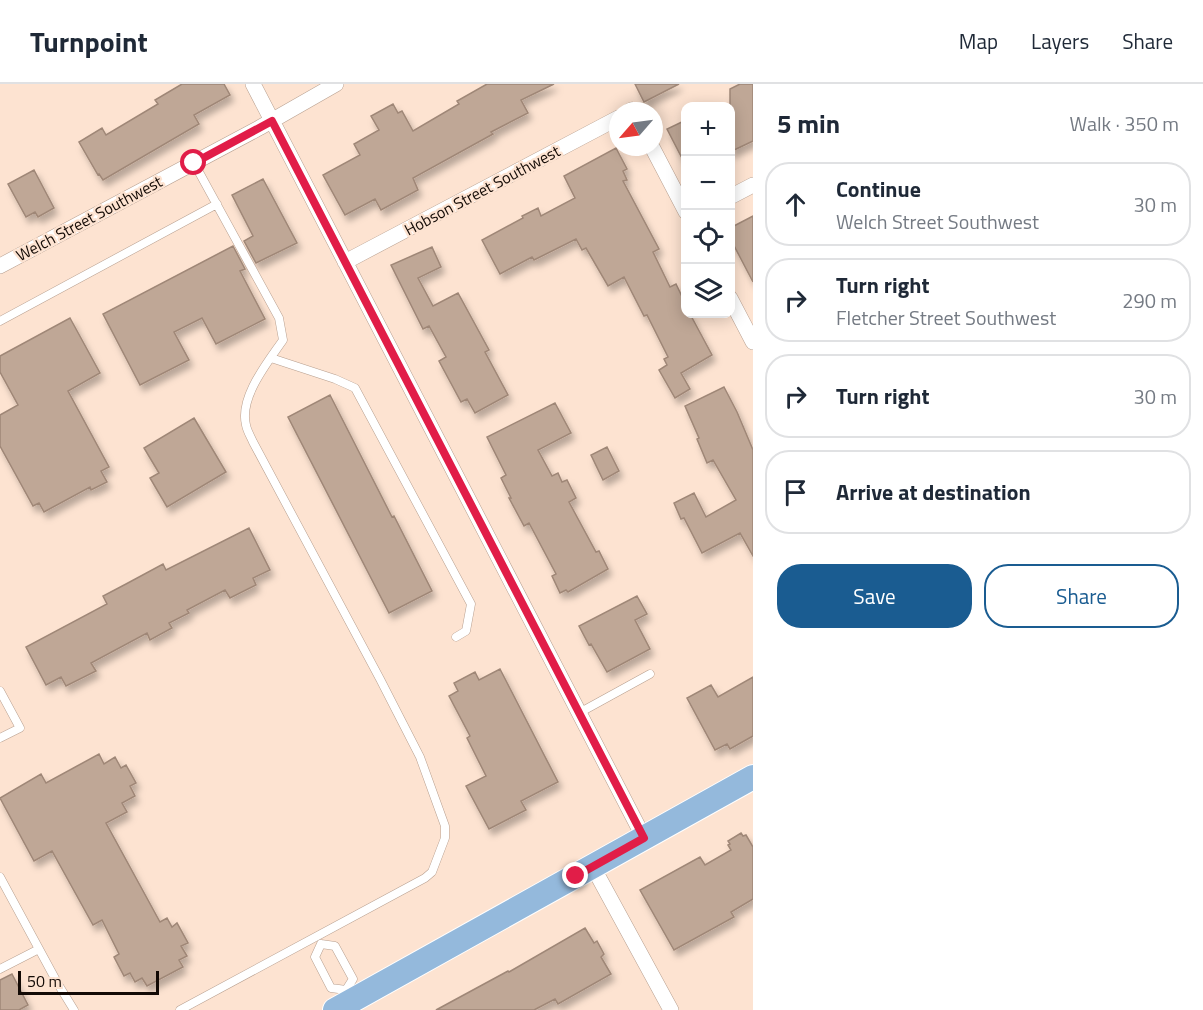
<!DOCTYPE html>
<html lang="en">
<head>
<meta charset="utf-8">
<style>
	body { margin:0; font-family:"Titillium Web",sans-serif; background:#f6f6f7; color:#1f2937 }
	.controls { position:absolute; right:18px; top:18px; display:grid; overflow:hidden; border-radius:12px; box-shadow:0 3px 15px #0003 }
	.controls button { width:54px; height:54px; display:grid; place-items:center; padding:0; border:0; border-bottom:2px solid #e0e1e3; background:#fff; color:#1f2937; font:30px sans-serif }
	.compass { position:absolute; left:609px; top:18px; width:54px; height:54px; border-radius:50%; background:#fff; box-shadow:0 3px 15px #0003; rotate:242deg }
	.scale { position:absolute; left:18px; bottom:15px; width:141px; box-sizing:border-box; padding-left:6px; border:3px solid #130a05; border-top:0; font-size:16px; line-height:21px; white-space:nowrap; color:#130a05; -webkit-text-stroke:4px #fde3d1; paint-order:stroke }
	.stop { position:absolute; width:18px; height:18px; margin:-14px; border:4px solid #e11d48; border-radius:50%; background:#fff }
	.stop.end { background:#e11d48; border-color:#fff; box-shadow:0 2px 6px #0008 }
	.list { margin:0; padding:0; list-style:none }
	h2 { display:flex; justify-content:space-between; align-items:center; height:78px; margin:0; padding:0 24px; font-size:26px }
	h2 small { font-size:20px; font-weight:400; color:#747a83 }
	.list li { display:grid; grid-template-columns:39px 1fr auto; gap:18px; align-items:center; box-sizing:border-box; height:84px; margin:0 12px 12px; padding:0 12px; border:2px solid #e0e1e3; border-radius:24px }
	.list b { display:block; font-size:22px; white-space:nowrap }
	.list p { margin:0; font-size:20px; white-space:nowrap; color:#747a83 }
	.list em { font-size:20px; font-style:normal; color:#747a83 }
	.actions { display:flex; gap:12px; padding:18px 24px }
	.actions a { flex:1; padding:14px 0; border:2px solid #1a5c91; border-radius:24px; text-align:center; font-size:21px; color:#1a5c91 }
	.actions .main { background:#1a5c91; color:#fff }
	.icon { flex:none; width:33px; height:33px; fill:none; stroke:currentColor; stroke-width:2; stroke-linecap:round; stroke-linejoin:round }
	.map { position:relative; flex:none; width:753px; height:926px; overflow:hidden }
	header { display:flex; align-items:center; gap:36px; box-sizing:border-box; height:84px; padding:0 30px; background:#fff; border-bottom:2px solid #e0e1e3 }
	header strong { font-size:28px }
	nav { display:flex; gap:33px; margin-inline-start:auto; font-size:21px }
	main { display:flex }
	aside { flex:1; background:#fff }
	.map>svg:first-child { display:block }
</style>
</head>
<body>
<header>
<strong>Turnpoint</strong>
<nav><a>Map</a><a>Layers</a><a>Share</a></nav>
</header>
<main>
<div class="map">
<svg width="753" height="926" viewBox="0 0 753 926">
	<defs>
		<filter id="shadow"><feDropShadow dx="3.5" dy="6" stdDeviation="3" flood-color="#0004"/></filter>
	</defs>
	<rect width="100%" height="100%" fill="#fde3d1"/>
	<!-- building -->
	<path fill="#bfa796" stroke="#9f8777" stroke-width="1.5" filter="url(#shadow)" d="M182,0H224L230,11L194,31L199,40L103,96L99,90L98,91L79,58L102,44L106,51L158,20L155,16Z
		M487,0H554L521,16L528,29L491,48L493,50L413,94L418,106L381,126L375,115L345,131L323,91L360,71L354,60L379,46L371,32L393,20L398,29L402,27L413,47L459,20L457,17Z
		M635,0H679L644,18Z
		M740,0H753V57L730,68V5Z
		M686,36V82L667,45Z
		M616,64L627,85L623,87L627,96L623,97L659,165L653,168L670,203L676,200L686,221V230H690L712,271L681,289L690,305L675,314L659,286L667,281L664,275L668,273L647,231L644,232L624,193L608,202L586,164L582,166L576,155L534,176L532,173L500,190L482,156L523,134L522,132L538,124L541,132L575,114L564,92Z
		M34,86L54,124L38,133L35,128L26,133L8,100Z
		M263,95L297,159L256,179L244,157L253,152L232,111Z
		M753,132V198L730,154V144Z
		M233,162L245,185L240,187L265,235L216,260L202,234L174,248L189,276L140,301L103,230Z
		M432,163L441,183L418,194L433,222L458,209L489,266L485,268L508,311L475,329L467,315L461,318L439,277L446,273L429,242L423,245L391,181Z
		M70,234L100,289L68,307L109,383L101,387L107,398L91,406L90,403L44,428L39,419L33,422L0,362V331L18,321L0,288V272Z
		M724,303L737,328L753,366V472L740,449L702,469L684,434L681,435L674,419L694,409L706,433L736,416L713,376L707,379L697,355L699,354L685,322Z
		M330,311L392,433L394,432L432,507L389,529L288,333Z
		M555,319L571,349L538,366L552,392L558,389L562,398L567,396L576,414L569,418L596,468L599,467L608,485L568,508L566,506L560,509L552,492L556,490L529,439L524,442L509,414H511L501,394L506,391L487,353Z
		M194,334L226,388L167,423L150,394L159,389L144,364Z
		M607,363L619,387L603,396L591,371Z
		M249,444L270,486L253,494L256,501L230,514L225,506L187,526L189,529L169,539L172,544L150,556L147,549L91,579L96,587L66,602L61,593L46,601L26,563L107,520L103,512L126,500L163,480L166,486Z
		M637,512L647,530L635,536L650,565L607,588L591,560L589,561L579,542Z
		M500,585L558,698L521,717L526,726L489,745L466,702L486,692L467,654L470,652L449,612L458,607L454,599L475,588L479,596Z
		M753,593V652L730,665L727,660L715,666L687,614L711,601L718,613Z
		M99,670L104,680L115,673L121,684L126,681L136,699L130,702L135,712L122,719L127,728L106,739L160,838L167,834L172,843L177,839L188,859L181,862L187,872L179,876L183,883L147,902L142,894L135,898L130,889L124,892L114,873L119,870L102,836L93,841L52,767L34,777L0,714L41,690L46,699Z
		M741,749L743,752L746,751L753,763V815L731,828L734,833L674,866L640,806L700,773L705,781L731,766L728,761L730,760L728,757Z
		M585,844L594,859L597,857L604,870L601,873L611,890L558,920L555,915L534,926H436L508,887L509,888Z
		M12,890L28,921L19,926H0V896Z"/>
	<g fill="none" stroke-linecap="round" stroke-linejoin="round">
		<!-- lane casing -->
		<g stroke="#b79f8f" stroke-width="9">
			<path id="lane" d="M0,237L217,120
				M271,274L335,295L355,304L471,520L466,547L456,553
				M0,607L20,644L0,654
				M579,629L650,590
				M0,793L58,900L74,926
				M321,860L335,862L353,895L346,906
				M321,860L315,873L331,904L346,906
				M0,885L39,865
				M180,926L425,794L432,788L445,754V742L420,673L380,595L253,358C251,353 247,347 246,341C239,313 268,278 283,256L279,234L194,79"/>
		</g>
		<!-- street casing -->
		<g stroke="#b79f8f" stroke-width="16">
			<path id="street" d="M253,0L644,754
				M630,27L632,26L633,27
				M652,63L686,128
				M730,113L753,101
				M345,178L618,34
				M0,182L259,44L336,0
				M730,214L753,258
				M593,783L671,926"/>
		</g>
		<!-- primary casing -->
		<g stroke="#fff" stroke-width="26">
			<path id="primary" d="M335,926L753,693"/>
		</g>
		<!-- lane -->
		<use href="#lane" stroke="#fff" stroke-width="8"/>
		<!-- street -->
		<use href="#street" stroke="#fff" stroke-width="15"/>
		<!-- primary -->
		<use href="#primary" stroke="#94b9dc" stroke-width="24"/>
	</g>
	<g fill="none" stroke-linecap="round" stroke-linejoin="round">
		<!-- route -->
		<path stroke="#e11d48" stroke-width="8" d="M194,79L272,37L644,754L576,792"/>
	</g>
	<g text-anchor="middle" stroke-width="4.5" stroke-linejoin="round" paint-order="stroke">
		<!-- street labels -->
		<g font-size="16" fill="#130a05" stroke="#fde3d1">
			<text transform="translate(482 106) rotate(-28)" y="6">Hobson Street Southwest</text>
			<text transform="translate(89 134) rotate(-28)" y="6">Welch Street Southwest</text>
		</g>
	</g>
</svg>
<div class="controls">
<button>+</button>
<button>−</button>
<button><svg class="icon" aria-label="locate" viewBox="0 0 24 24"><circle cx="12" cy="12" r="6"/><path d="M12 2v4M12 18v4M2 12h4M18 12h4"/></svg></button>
<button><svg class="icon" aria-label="layers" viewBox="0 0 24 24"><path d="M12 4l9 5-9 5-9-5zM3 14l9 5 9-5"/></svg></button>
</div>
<svg class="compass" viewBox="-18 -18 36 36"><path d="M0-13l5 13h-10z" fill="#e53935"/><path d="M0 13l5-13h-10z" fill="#747a83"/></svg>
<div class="scale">50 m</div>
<div class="stop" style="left:194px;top:79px"></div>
<div class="stop end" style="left:576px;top:792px"></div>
</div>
<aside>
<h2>5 min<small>Walk · 350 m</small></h2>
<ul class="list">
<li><svg class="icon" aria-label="ahead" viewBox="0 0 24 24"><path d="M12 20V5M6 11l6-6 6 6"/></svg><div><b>Continue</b><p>Welch Street Southwest</p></div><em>30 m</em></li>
<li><svg class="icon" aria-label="right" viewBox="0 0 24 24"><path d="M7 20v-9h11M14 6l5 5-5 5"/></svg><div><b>Turn right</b><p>Fletcher Street Southwest</p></div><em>290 m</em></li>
<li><svg class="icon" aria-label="right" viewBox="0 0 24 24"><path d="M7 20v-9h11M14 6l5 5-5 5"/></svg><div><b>Turn right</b></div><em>30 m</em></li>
<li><svg class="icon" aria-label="arrive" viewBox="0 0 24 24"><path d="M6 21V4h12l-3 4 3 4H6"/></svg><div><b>Arrive at destination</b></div></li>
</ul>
<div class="actions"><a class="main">Save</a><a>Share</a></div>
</aside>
</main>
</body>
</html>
